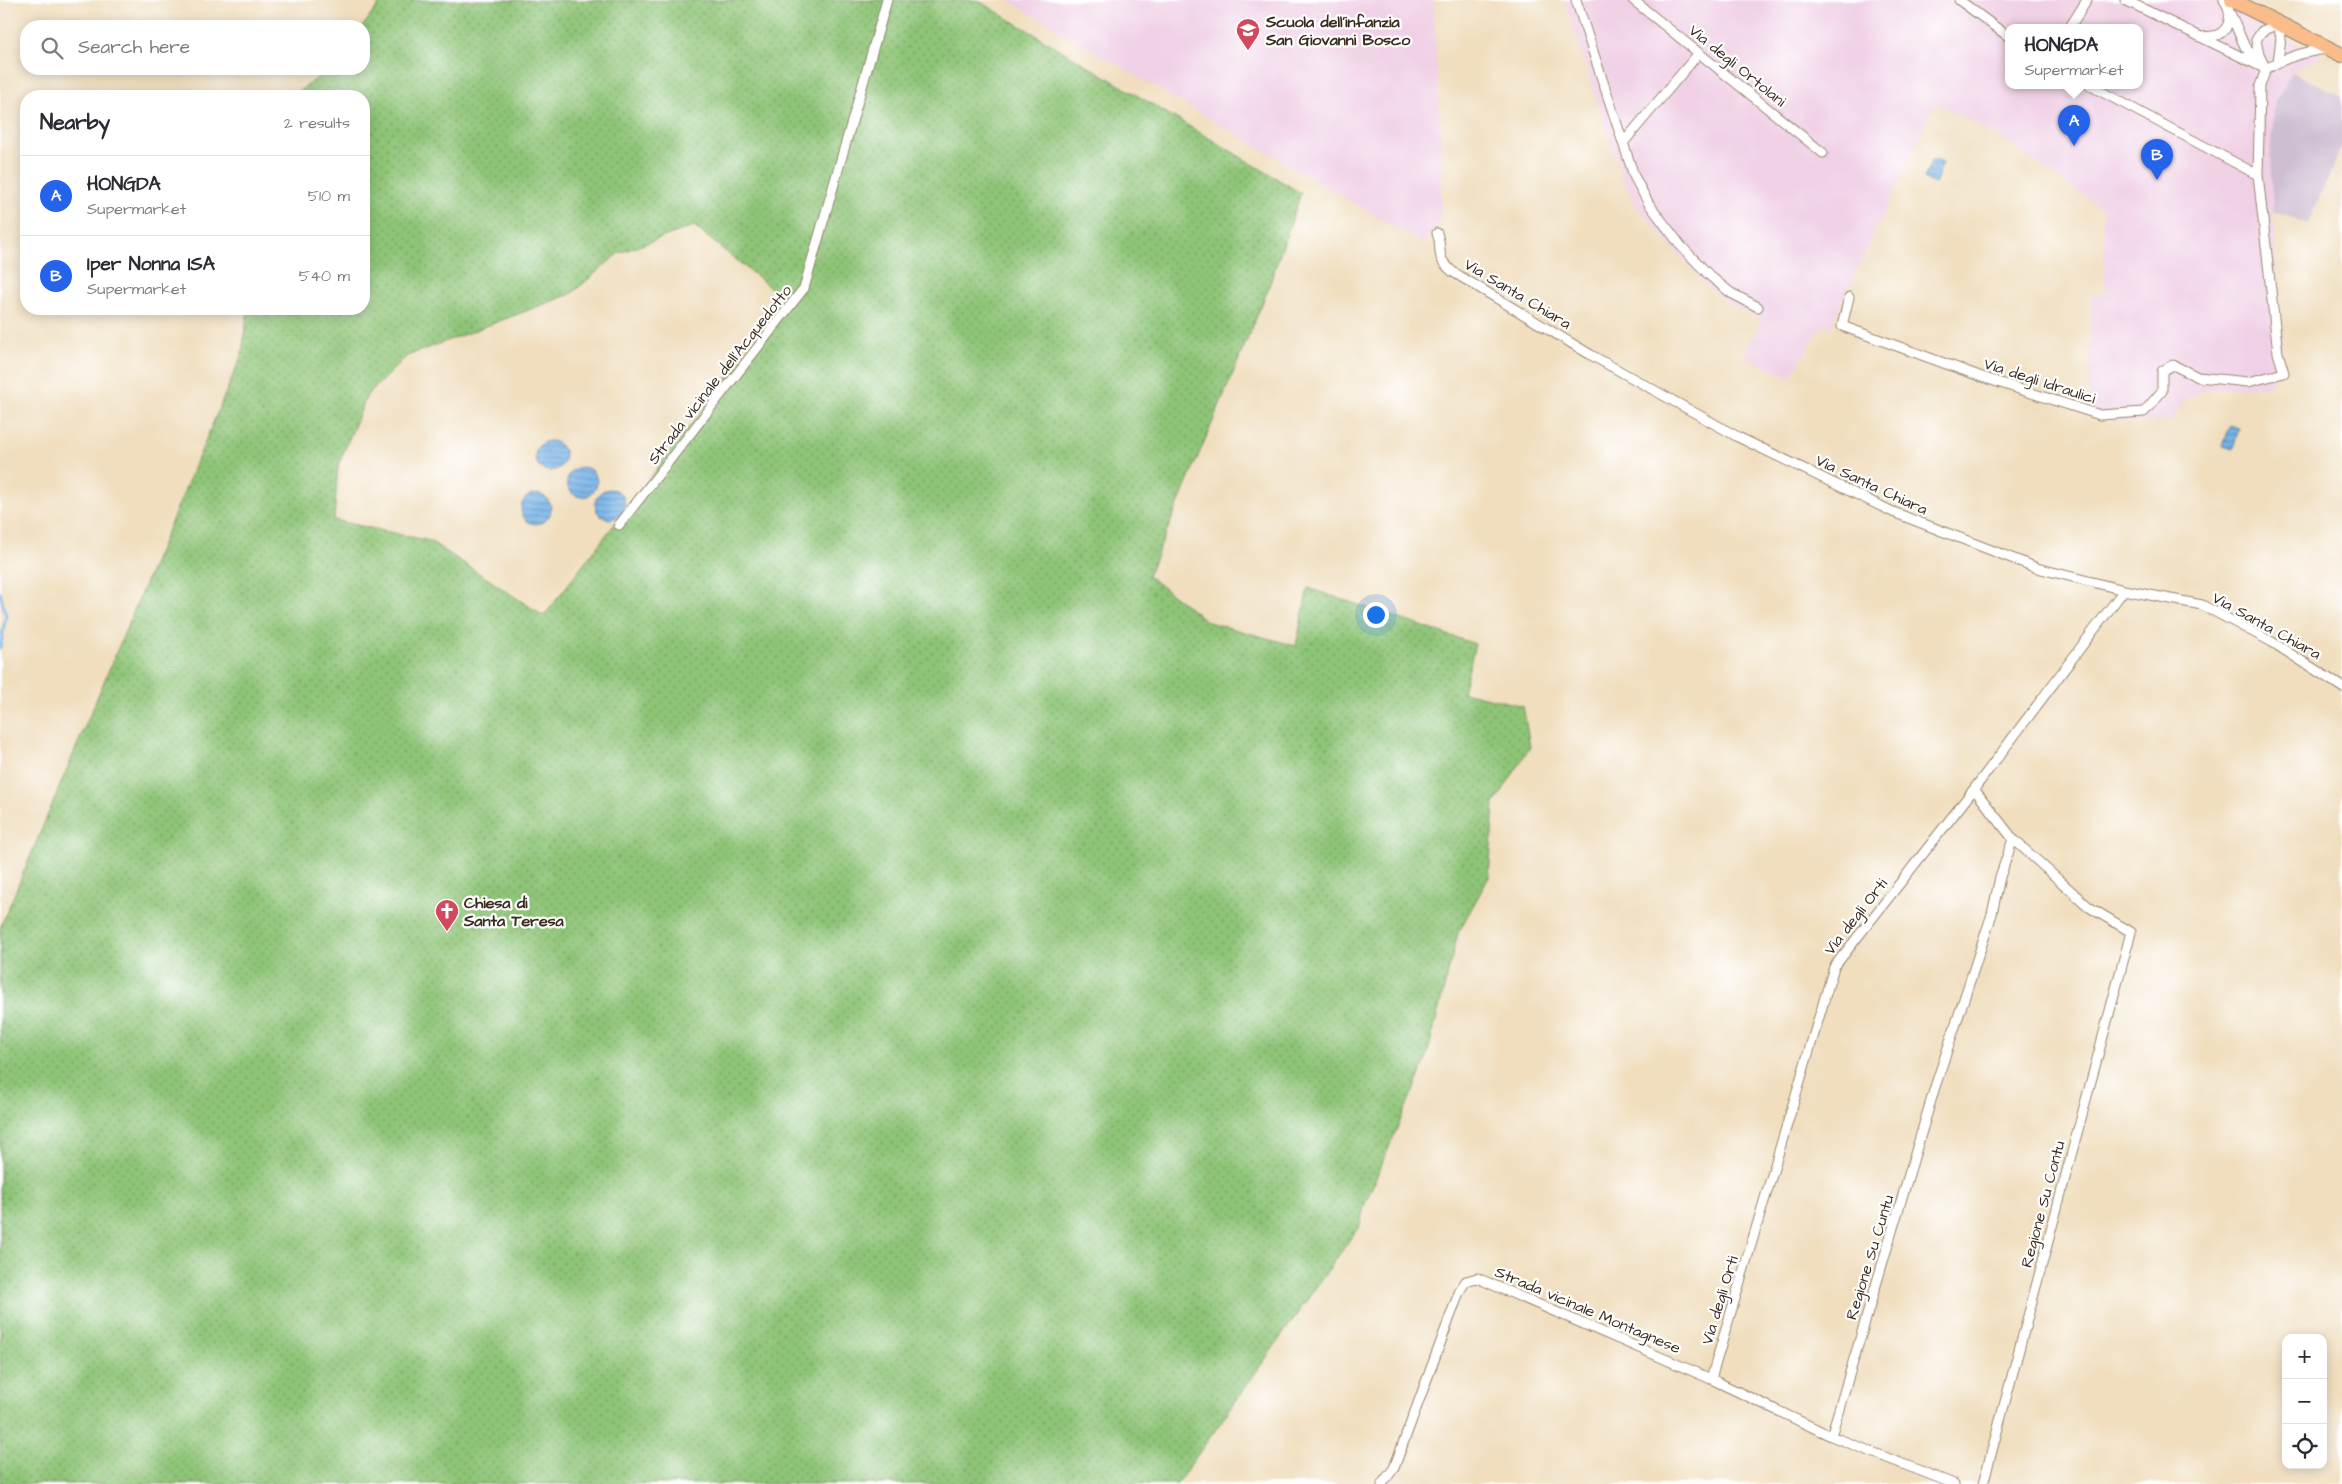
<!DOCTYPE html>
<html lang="en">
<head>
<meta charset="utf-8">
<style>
	body { margin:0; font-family:"Architects Daughter",sans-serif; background:#f7f7f7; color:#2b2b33 }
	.controls { position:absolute; right:15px; bottom:15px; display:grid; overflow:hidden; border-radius:10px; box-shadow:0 2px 12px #0003 }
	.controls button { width:45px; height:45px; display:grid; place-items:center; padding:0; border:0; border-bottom:1px solid #e1e1e2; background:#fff; color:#2b2b33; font:25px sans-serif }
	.you { position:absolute; left:1375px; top:614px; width:18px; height:18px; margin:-12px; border:4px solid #fff; border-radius:50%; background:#1a73e8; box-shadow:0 0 0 8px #1a73e833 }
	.badge { display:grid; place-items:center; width:32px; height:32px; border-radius:50%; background:#2563eb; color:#fff; font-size:16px; font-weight:700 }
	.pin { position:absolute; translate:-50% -41px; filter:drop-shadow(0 1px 2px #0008) }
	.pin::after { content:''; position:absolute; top:26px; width:18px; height:15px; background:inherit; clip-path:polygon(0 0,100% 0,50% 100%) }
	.popup { position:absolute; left:2005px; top:24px; width:138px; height:65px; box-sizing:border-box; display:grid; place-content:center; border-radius:10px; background:#fff; filter:drop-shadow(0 1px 4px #0005); font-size:16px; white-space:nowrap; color:#7c7c81 }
	.popup b { font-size:19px; color:#2b2b33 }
	.popup::after { content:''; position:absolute; left:50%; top:100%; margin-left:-10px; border:10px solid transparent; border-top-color:#fff }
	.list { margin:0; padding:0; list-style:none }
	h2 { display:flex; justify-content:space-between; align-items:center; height:65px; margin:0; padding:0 20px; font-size:21px }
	h2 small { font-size:16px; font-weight:400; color:#7c7c81 }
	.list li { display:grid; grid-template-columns:32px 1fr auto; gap:15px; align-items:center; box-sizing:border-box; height:80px; padding:0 20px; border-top:1px solid #e1e1e2 }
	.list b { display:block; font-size:19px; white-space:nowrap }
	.list p { margin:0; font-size:16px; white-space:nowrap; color:#7c7c81 }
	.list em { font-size:16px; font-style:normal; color:#7c7c81 }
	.icon { flex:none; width:28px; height:28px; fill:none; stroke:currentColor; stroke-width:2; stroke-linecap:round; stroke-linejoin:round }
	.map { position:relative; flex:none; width:2342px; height:1484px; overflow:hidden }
	.search { position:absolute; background:#fff; box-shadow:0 2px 12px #0003; left:20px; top:20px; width:350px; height:55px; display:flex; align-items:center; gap:12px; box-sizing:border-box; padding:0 18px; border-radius:20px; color:#7c7c81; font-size:19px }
	.panel { position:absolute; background:#fff; box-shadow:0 2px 12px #0003; left:20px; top:90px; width:350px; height:225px; border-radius:20px }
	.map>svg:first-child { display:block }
</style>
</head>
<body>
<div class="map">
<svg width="2342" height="1484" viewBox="0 0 2342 1484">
	<defs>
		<pattern id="grass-dots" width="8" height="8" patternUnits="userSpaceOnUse" patternTransform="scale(1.25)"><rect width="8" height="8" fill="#8ec477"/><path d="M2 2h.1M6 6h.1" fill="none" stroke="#759f61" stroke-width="1.8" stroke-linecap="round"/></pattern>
		<pattern id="water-rules" width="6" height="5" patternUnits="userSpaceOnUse" patternTransform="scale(1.25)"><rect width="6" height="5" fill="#74b2e7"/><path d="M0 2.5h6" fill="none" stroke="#6091bb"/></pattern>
	</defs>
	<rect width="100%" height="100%" fill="#fff"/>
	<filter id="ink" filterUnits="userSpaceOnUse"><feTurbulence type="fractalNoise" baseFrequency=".02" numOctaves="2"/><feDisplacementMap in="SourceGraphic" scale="10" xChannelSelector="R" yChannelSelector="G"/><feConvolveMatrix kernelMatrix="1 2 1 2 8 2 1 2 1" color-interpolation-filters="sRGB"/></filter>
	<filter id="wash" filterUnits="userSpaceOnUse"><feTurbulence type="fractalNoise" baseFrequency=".0096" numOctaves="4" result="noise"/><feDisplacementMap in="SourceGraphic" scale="20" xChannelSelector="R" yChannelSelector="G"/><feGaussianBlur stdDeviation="1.12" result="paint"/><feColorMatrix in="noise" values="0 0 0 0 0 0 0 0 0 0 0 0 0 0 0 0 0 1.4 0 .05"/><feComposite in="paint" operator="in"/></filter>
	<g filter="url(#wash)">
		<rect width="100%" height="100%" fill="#f0debe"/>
		<!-- built -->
		<path fill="#f0d0e5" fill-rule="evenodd" d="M1007,0H1433L1441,142V215L1437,225L1423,244Z
			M1564,0H2211L2322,55L2292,72L2275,102L2270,155L2276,274L2284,366L2269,386L2205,390L2186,399L2171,422L2099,420L2089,410L2091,294H2105L2102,206L2099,207L2004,140L1936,103L1830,327L1823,324L1790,378L1743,356L1762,320L1736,308L1708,288L1637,207L1623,180ZM2009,27H2139V85H2009Z"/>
		<!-- industrial -->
		<path fill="#cebed2" d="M2292,72L2342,96V146L2308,224L2273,211L2270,155L2275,102Z"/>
		<!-- grass -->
		<path fill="url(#grass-dots)" stroke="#64774a" fill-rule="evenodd" d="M382,0H977L1301,193L1267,292L1148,576L1208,622L1296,646L1308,588L1475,644L1463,692L1523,706L1530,747L1494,804L1489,877L1458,933L1426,1060L1364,1206L1360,1225L1177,1484H0V928L242,354L248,309H364V96H292L330,69H364L363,26ZM694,226L786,300L544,616L430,541L334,520L338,466L367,395L407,356L571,294L619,253Z"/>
		<!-- water -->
		<path fill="url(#water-rules)" stroke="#586e82" d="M1932,159L1943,163L1935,184L1924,179Z
			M2230,425L2239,428L2233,449L2223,446Z
			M535 456a15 15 0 1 1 30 0a15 15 0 1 1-30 0Z
			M567 482a15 15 0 1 1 30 0a15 15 0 1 1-30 0Z
			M595 504a15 15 0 1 1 30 0a15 15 0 1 1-30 0Z
			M521 509a15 15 0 1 1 30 0a15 15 0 1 1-30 0Z"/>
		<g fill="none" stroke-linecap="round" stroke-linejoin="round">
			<!-- stream -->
			<path stroke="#74b2e7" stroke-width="3" d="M0,593L6,615L0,648"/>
		</g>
	</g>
	<g filter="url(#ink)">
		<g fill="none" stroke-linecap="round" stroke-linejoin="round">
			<!-- minor casing -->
			<g stroke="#96846e" stroke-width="11">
				<path id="minor" d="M1576,0L1634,176L1649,204L1681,246L1710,276L1731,293L1758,307
					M1633,0L1823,153
					M1959,0L2009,37
					M2125,0L2266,69
					M2231,15L2245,47L2260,63
					M2070,27L2087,0
					M2201,37C2206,36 2213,37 2217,35C2232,29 2232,11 2224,0
					M2266,69L2259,55L2256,40L2262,31L2278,24L2281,38L2278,61
					M2089,85L2258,175
					M1623,143L1699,53
					M1437,233C1444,253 1433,255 1453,272L1591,355L1738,437L1893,512L2037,568L2124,590L2202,605L2272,642L2342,687
					M1849,297L1842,326L1982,377L2100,415L2144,412L2162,391V371L2173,365L2198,377L2248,382L2284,373L2278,353L2258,175L2260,86L2266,69C2286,57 2305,51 2328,49
					M619,525L804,288L887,0
					M1974,789L2013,839L2089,907L2131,932L1983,1484
					M1711,1379L1834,967L1974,789L2124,590
					M1831,1436L1935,1087L1992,914L2000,877L2013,839
					M1382,1484L1394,1468L1460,1290L1466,1281L1477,1278L1711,1379L1831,1436L1954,1484"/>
			</g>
			<!-- primary casing -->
			<g stroke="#96846e" stroke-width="16">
				<path id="primary" d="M2232,0L2342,55"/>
			</g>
			<!-- minor -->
			<use href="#minor" stroke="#fff" stroke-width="9"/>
			<!-- primary -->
			<use href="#primary" stroke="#fabc8b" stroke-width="14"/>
		</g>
	</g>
	<!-- icons -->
	<defs>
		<g id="school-pin" transform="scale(1.25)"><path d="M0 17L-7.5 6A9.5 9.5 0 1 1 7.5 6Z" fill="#d1495b" stroke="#fff"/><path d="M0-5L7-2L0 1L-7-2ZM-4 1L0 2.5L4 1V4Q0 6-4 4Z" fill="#fff"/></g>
		<g id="church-pin" transform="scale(1.25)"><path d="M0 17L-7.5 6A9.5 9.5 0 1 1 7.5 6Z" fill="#d1495b" stroke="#fff"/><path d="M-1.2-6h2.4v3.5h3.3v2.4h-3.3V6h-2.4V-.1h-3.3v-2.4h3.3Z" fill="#fff"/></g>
	</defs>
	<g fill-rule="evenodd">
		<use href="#school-pin" x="1248" y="30"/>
		<use href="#church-pin" x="447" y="911"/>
	</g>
	<g text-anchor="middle" stroke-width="4.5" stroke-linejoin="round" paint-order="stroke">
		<!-- poi labels -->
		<g font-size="16" font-weight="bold" fill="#3b2a1e" stroke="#fff" text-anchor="start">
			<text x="1266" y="27">Scuola dell'infanzia<tspan x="1266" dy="18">San Giovanni Bosco</tspan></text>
			<text x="464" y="908">Chiesa di<tspan x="464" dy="18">Santa Teresa</tspan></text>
		</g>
		<!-- street labels -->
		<g font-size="16" fill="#3b2a1e" stroke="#fff">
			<text transform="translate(1738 65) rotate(39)" y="6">Via degli Ortolani</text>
			<text transform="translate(1518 293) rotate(31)" y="6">Via Santa Chiara</text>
			<text transform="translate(719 374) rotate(-52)" y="6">Strada vicinale dell'Acquedotto</text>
			<text transform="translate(2040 380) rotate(18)" y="6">Via degli Idraulici</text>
			<text transform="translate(1872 484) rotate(25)" y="6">Via Santa Chiara</text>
			<text transform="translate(2267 625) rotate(29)" y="6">Via Santa Chiara</text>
			<text transform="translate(1855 916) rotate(-52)" y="6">Via degli Orti</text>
			<text transform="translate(2042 1204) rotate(-75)" y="6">Regione Su Contu</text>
			<text transform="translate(1869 1257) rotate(-73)" y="6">Regione Su Cuntu</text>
			<text transform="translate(1719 1300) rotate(-73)" y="6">Via degli Orti</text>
			<text transform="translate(1588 1309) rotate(23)" y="6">Strada vicinale Montagnese</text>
		</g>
	</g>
</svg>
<div class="controls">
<button>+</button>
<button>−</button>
<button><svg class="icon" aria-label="locate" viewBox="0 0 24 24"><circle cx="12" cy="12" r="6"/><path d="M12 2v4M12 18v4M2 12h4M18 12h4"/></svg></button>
</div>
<div class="you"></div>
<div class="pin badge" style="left:2074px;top:146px">A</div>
<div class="popup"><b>HONGDA</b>Supermarket</div>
<div class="pin badge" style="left:2157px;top:180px">B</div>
<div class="search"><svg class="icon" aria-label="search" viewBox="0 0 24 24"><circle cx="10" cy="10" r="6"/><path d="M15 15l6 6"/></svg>Search here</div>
<section class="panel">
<h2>Nearby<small>2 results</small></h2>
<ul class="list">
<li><span class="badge">A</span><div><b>HONGDA</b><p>Supermarket</p></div><em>510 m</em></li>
<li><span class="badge">B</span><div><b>Iper Nonna ISA</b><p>Supermarket</p></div><em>540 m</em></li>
</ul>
</section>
</div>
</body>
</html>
